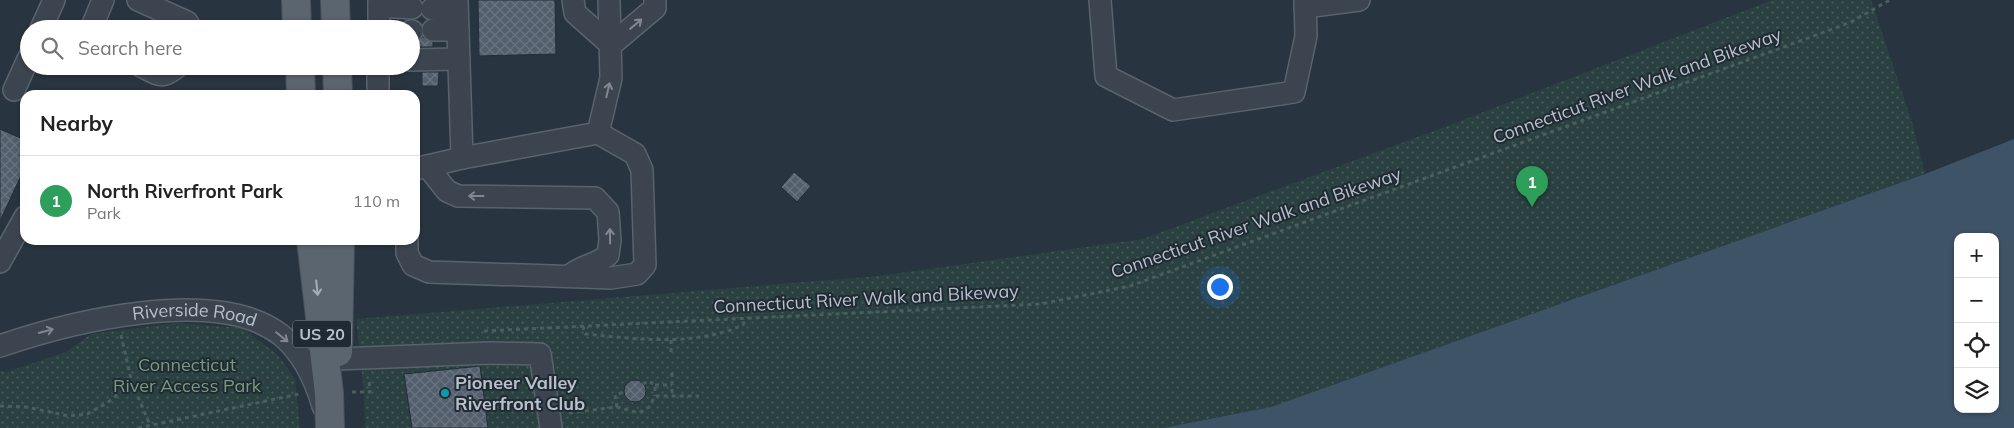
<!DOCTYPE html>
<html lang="en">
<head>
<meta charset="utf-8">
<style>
	body { margin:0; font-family:Mulish,sans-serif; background:#f6f6f6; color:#222 }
	.controls { position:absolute; right:15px; bottom:15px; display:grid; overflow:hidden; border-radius:10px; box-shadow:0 1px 4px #0004 }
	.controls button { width:45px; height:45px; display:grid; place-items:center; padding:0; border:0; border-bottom:1px solid #e0e0e0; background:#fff; color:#222; font:25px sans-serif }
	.you { position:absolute; left:1219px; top:286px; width:18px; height:18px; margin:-12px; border:4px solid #fff; border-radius:50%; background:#1a73e8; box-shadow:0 0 0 8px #1a73e833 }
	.badge { display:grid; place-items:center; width:32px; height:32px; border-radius:50%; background:#7c3aed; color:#fff; font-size:16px; font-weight:700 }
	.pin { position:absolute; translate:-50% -41px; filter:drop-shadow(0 1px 2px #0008) }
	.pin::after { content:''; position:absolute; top:26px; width:18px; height:15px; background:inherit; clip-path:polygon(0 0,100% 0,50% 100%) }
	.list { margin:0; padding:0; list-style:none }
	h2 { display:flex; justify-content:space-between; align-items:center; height:65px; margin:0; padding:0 20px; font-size:21px }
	h2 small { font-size:16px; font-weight:400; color:#767676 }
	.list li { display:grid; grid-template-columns:32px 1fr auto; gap:15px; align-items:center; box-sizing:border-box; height:90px; padding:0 20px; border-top:1px solid #e0e0e0 }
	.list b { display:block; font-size:19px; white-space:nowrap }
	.list p { margin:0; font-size:16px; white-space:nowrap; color:#767676 }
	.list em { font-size:16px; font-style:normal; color:#767676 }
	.icon { flex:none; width:28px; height:28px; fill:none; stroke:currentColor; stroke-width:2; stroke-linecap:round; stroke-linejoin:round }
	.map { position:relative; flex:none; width:2014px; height:428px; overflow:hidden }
	.search { position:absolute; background:#fff; box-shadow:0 1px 4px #0004; left:20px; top:20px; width:400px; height:55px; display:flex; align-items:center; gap:12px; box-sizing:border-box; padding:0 18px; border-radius:28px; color:#767676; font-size:19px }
	.panel { position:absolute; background:#fff; box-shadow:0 1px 4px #0004; left:20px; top:90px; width:400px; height:155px; border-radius:15px }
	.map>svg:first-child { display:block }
</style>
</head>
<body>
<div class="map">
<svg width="2014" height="428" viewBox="0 0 2014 428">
	<defs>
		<pattern id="park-dots" width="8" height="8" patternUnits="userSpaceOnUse" patternTransform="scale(1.25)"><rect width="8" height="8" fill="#2b4141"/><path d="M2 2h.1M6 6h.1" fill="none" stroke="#485b5b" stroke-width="1.8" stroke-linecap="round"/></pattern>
		<pattern id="building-cross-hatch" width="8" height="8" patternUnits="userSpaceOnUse" patternTransform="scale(1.25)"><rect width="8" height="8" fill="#535f6c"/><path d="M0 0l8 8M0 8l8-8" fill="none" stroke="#6a7480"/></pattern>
	</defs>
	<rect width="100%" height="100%" fill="#28343f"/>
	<!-- park -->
	<path fill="url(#park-dots)" d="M1772,0H1871L1913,125L1925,174L1271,407L1163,428H365L364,393L356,319L879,276L1143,239L1450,125Z
		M178,323L242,328L278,355L295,379L300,428H0V371L6,372L66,352L91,334Z"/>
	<!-- water -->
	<path fill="#3f5366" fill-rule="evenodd" d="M2014,139V428H1163L1271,407L1925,174ZM1958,237H1995V409H1958Z"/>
	<!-- building -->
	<path fill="url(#building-cross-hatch)" stroke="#222c36" d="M478,0H555L556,54L479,56Z
		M423,37L433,42V47H413V43Z
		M422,72H439L438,86H422Z
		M0,129L25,140V167L0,221Z
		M794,172L811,186L797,202L781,187Z
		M480,366L488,428H412L404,374Z
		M624 391a11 11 0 1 1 22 0a11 11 0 1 1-22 0Z"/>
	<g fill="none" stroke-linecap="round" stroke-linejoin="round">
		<!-- minor casing -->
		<g stroke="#59636c" stroke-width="24">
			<g id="minor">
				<path d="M138,0L187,22L191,29"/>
				<path d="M457,0L462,158"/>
				<path d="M573,0L575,13L611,45"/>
				<path d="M1100,0L1106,76L1173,110L1294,92L1306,36L1305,0"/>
				<path d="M379,6L412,8"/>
				<path d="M1305,7L1359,0"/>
				<path d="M432,9L457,11"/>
				<path d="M41,29L54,0"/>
				<path d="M91,29L103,0"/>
				<path d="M379,29V0"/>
				<path d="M433,30H458"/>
				<path d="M411,31H412"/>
				<path d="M611,45L655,8V0"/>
				<path d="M411,60L459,59"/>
				<path d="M141,66C159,75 162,80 178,66"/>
				<path d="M14,90L29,57"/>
				<path d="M378,95V66"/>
				<path d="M598,133L611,78L609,0"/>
				<path d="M427,166L447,191L458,196L595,198L608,212L610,240L608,255C596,265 584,265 572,274"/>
				<path d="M407,240V253L413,265L429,272L611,278L637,274L645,265L642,170L635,154L598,133L462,158L415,169"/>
				<path d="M0,262L25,217"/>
				<path id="s1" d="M0,346C70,322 217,285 281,335C303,353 315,379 323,406"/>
				<path d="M338,359L490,353L540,354L551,428"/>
			</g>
		</g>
		<!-- major casing -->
		<g stroke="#48515b" stroke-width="30">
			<path id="major" d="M296,0L297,29
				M335,0L336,29
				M300,66L301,95
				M337,66L338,95
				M311,240L329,393L330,428
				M338,352L340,240"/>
		</g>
		<!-- path -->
		<path stroke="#4a5e5e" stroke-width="3" stroke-dasharray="4 4" stroke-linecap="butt" d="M583,326L585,334C638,339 693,347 743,325L746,318
			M484,331L1041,304L1130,286L1849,23L1890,0
			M121,335L132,383L150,425
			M671,340V352
			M672,373V395
			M643,384L648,381L655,385V396
			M655,385H672
			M352,392H370L369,378
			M0,406L26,407L69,416L87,414L107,403L132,383
			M617,407L615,395L624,392
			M569,413L617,407L639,413L649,407L655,396H699
			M138,428L299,394"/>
		<!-- minor -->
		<use href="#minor" stroke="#3c454f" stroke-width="21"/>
		<!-- major -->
		<use href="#major" stroke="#5a656f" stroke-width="28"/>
	</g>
	<!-- one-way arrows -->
	<defs><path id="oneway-shaft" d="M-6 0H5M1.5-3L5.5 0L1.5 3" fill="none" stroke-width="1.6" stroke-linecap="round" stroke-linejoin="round" transform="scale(1.25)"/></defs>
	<g stroke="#808992">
		<use href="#oneway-shaft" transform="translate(636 24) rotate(-40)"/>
		<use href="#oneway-shaft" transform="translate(608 90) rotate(-77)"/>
		<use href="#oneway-shaft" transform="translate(476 196) rotate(-180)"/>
		<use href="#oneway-shaft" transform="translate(610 236) rotate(-91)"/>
		<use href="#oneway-shaft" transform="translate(46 331) rotate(-15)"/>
		<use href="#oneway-shaft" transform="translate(282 337) rotate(39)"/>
	</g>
	<use stroke="#a5aeb7" href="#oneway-shaft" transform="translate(317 288) rotate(84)"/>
	<!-- markers -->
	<circle fill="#0f9aa8" stroke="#202a34" stroke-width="2" cx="445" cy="393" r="5"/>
	<g text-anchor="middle" stroke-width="4" stroke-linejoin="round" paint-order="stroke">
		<!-- shield labels -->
		<rect fill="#202a34" stroke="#8a939c" stroke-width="1" x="293" y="320.5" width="58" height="27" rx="4"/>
		<g font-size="16" font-weight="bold" fill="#b8c0c9">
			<text x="322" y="340">US 20</text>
		</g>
		<!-- street labels -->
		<g font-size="18" fill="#b8c0c9" stroke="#202a34">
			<text transform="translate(1637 86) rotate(-20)" y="6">Connecticut River Walk and Bikeway</text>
			<text transform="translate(1256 223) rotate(-19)" y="6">Connecticut River Walk and Bikeway</text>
			<text transform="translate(866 299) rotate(-3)" y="6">Connecticut River Walk and Bikeway</text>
			<text dy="6" stroke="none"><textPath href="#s1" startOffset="199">Riverside Road</textPath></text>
		</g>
		<!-- park labels -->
		<g font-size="18" fill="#789d7d" stroke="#202a34">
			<text x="187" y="371">Connecticut<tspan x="187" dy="21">River Access Park</tspan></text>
		</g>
		<!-- poi labels -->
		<g font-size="18" font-weight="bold" fill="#b8c0c9" stroke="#202a34" text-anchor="start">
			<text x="455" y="389">Pioneer Valley<tspan x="455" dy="21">Riverfront Club</tspan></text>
		</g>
	</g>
</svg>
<div class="controls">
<button>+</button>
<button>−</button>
<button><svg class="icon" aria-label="locate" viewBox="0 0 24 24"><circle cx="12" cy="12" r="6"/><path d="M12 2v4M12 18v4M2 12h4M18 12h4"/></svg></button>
<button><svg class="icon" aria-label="layers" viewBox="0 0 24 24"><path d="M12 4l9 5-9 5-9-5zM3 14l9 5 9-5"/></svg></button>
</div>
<div class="you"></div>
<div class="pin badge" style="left:1532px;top:207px;background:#2e9e5b">1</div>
<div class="search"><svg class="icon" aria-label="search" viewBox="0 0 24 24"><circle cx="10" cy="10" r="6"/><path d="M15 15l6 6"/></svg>Search here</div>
<section class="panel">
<h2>Nearby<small></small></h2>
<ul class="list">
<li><span class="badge" style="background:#2e9e5b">1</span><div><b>North Riverfront Park</b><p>Park</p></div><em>110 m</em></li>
</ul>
</section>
</div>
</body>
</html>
